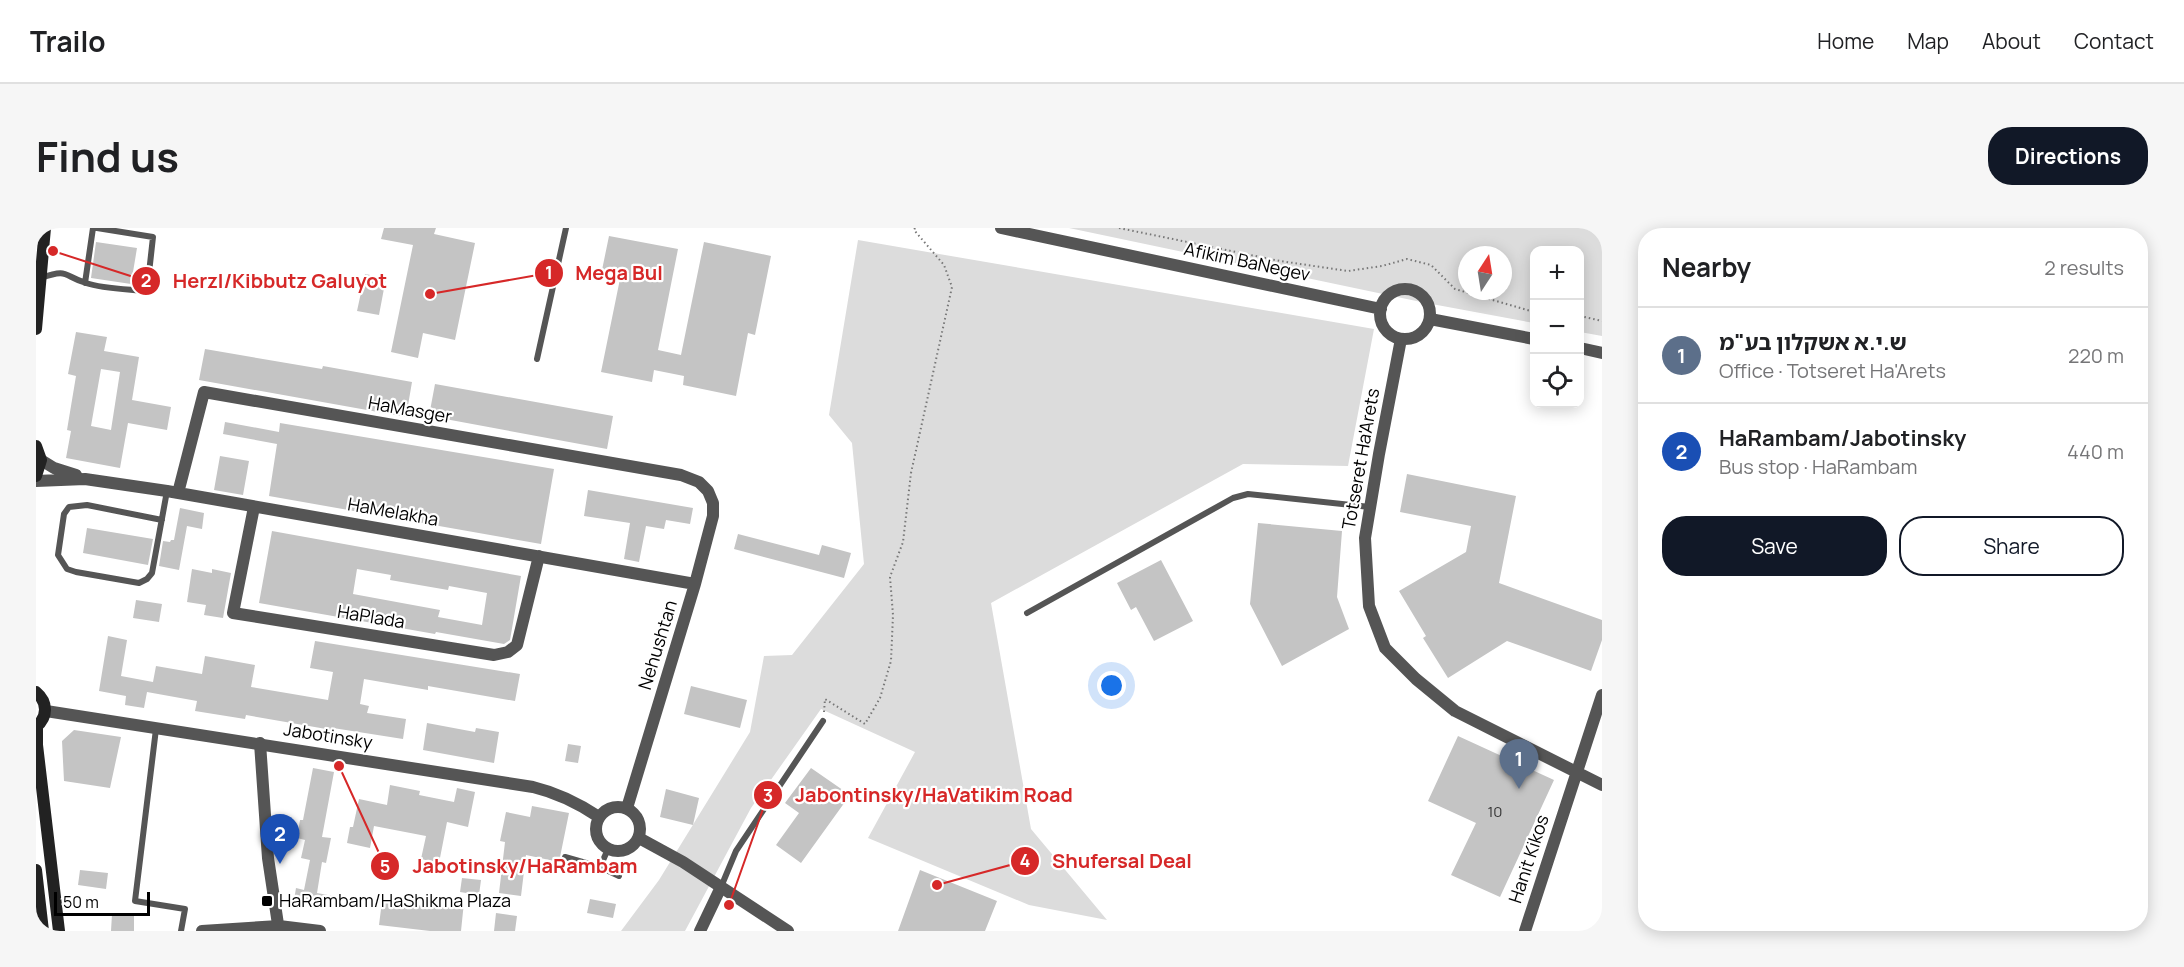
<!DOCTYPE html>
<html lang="en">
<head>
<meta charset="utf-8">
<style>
	body { margin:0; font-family:Manrope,"Noto Sans Hebrew",sans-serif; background:#f6f6f6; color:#202124 }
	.controls { position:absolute; right:18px; top:18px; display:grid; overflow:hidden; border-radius:12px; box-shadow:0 3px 15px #0003 }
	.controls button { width:54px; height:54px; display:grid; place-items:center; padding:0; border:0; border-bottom:2px solid #e0e0e0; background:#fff; color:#202124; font:30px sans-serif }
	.compass { position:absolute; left:1422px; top:18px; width:54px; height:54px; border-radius:50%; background:#fff; box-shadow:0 3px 15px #0003; rotate:12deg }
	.scale { position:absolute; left:18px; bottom:15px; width:96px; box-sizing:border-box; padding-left:6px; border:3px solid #000; border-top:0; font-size:16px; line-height:21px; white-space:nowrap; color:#000; -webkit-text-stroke:4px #fff; paint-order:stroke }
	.you { position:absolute; left:1076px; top:458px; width:21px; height:21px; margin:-15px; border:4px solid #fff; border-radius:50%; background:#1a73e8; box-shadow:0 0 0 9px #1a73e833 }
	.badge { display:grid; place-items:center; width:39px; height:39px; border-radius:50%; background:#111827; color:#fff; font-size:20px; font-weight:700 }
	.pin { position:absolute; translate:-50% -50px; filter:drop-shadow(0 2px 3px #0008) }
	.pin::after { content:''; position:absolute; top:32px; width:21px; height:18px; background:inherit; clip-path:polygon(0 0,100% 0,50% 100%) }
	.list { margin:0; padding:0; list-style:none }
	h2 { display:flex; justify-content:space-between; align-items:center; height:78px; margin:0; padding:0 24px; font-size:26px }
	h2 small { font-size:20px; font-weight:400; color:#757577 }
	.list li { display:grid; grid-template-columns:39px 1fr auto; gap:18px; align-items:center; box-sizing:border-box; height:96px; padding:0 24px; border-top:2px solid #e0e0e0 }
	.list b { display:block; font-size:22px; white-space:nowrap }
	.list p { margin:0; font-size:20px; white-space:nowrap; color:#757577 }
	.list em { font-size:20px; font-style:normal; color:#757577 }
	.actions { display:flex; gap:12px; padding:18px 24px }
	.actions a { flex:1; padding:14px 0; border:2px solid #111827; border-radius:24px; text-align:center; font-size:21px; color:#111827 }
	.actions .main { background:#111827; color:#fff }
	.icon { flex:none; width:33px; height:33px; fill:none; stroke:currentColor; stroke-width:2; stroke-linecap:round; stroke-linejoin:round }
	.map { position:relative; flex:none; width:1566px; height:703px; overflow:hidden; border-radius:24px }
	header { display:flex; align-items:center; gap:36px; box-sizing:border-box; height:84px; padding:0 30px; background:#fff; border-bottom:2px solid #e0e0e0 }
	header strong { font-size:28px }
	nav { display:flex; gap:33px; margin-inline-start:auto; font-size:21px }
	.intro { display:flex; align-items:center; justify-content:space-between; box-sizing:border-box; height:144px; padding:0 36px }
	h1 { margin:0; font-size:42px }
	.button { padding:15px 27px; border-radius:24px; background:#111827; color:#fff; font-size:21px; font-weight:700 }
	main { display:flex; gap:36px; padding:0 36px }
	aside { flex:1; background:#fff; border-radius:24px; box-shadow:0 3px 15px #0003 }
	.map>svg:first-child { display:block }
</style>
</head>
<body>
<header>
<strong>Trailo</strong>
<nav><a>Home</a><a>Map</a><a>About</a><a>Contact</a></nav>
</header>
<div class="intro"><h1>Find us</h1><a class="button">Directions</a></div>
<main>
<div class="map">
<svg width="1566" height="703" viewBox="0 0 1566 703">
	<rect width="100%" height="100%" fill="#fff"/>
	<!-- green -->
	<path fill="#dcdcdc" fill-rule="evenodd" d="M1033,0H1566V108L1544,104V22H1498V95L1385,74ZM1431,27H1467V63H1431Z
		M822,12L1338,101L1312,238L1207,236L955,375L995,601L1071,692L993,677L832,610L879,524L785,481L715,580L649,703H585L623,652L714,504L728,428L756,427L828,336L816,215L793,187Z"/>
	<!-- building -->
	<path fill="#c4c4c4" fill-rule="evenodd" d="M348,0H400L398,6L439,15L419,112L387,105L382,130L355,124L377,17L345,11Z
		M573,8L642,21L622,122L645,127L668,14L735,28L719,107L712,105L700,168L647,157L648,148L618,142L616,154L565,144L585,46L566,42Z
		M60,14L101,20L95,56L55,50Z
		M329,46L350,50L343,87L321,83Z
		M40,104L71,109L68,123L103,129L96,172L135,179L131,202L92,195L84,240L30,230L35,203L31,202L40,148L32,146ZM65,141L84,144L75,202L55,198Z
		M169,121L286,141L287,138L376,154L370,189L163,152Z
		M399,156L577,188L571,221L393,188Z
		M189,194L243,204L244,195L518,241L505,316L233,268L241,216L187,206Z
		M184,228L213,233L207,267L178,262Z
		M1371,246L1480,268L1463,355L1566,392V412L1555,443L1471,413L1412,450L1387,410L1390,408L1363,363L1430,324L1435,298L1364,284Z
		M552,262L657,280L654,296L630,292L628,301L610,298L603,334L588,331L594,295L548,288Z
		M144,280L168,285L166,301L151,298L143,342L123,338L127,313L134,314L135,312H138Z
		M1222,295L1306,303L1301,369L1313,401L1246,438L1214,376Z
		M51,300L117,311L112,337L47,325Z
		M236,303L485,348L474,412L468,416L400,404L399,406L223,375ZM321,341L355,347L354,352L412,362L413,358L451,365L446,397L402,389L404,382L317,366Z
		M702,306L783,327L786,317L815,325L808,350L698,321Z
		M1125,332L1157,393L1118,413L1100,379L1095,382L1081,355Z
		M156,341L176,345V341L195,345L187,390L168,387L170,377L151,374Z
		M100,372L126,376L123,394L97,390Z
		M72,408L91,412L85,448L117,454L120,438L166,446L169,428L219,437L215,459L292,472L297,444L274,440L279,413L484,446L479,473L392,458V462L328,451L324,476L333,478L331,485L370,491L367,511L297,500L296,502L210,487L209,491L159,483L161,473L111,464L108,480L89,477L90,468L63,463Z
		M655,458L711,472L704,500L648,486Z
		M391,495L439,504L440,500L463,504L458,535L387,522Z
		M38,502L85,509L74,560L28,553L26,513Z
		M1422,508L1518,552L1464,669L1415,647L1440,595L1392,573Z
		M532,516L545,518L542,535L529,533Z
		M277,540L298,544L286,609L295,610L290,635L286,634L281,665L297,668L294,679L258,672L260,660L268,662L274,632L265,630L269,612L261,610L264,592H267Z
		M775,540L814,567L765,635L740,617L763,585L749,575Z
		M354,557L384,563L383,567L418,574L421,560L439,564L432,599L411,594L403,635L385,631L390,608L338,598L334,620L311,615L314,599H317L323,571L351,577Z
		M630,561L663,570L657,597L624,589Z
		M496,578L533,585L523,634L490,627L485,668L463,665L469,614L464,613L470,584L494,589Z
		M44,642L72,645L70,661L42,657Z
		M884,642L961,673L949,703H862Z
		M426,650L445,652L443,667L424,664Z
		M397,670L428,674L425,703H394L343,697L346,673L396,679Z
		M554,671L580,676L577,690L551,685Z
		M460,685L481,688L479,703H458Z
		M76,686L98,687V703H75Z"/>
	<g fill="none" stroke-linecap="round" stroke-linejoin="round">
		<!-- path -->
		<path stroke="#777" stroke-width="2" stroke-dasharray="1.5 3" stroke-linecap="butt" d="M1083,0L1244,33L1312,43L1346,38L1371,31L1395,37L1419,61L1498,84
			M1544,88L1566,93
			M788,484L789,471L829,496L844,470L855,433L857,387L854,349L867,314L875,245L916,59L908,37L878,2L879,0"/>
		<!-- service -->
		<path stroke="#555" stroke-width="6" d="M5,50C33,40 27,48 50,55C67,61 92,61 111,63L117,9L61,0
			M49,55L57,0
			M501,131L530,0
			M126,292L51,277L33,279L28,286L22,327L31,341L40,344L103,355L111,351L116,345L131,263
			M991,385L1197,270L1212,266L1334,279
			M120,501L99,673L149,681L145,703
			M529,629L564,639L583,648
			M564,639L572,621
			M685,659L700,623L787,493"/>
		<!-- minor -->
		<path stroke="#555" stroke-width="12" d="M1365,111L1343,226L1329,310L1333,378L1349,420L1380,451L1419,483L1566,557
			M5,232L18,240L40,247
			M0,253L49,251L131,263L659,356
			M142,265L168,164L645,247L663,254L672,263L677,275V288L659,356L591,580
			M218,279L197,385L458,427L472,424L481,417L503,328
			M224,515L232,630L243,703
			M166,703L243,698L284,703
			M664,703L685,659
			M1489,703L1566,467"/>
		<!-- tertiary -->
		<path stroke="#555" stroke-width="12" d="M965,0L1345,81
			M1344 86a25 25 0 1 1 50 0a25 25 0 1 1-50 0Z
			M1394,91L1498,111
			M1544,120L1566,125
			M10,483L497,559C522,565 542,575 563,589
			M560 601a22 22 0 1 1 44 0a22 22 0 1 1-44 0Z
			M603,610L647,634L752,703"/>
		<!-- secondary -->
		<path stroke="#222" stroke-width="12" d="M0,101L9,0
			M0,218L5,232L0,248
			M0,464C12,474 12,489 0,499
			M1,498V517L23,703
			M0,642L7,703"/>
	</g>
	<!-- markers -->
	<rect fill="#000" stroke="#fff" stroke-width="2" x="225" y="667" width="12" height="12" rx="3"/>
	<g text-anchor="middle" stroke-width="4.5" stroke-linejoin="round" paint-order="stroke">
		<!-- number labels -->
		<g font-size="15" fill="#313131">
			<text x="1459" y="589">10</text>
		</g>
		<!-- street labels -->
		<g font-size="18" fill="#000" stroke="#fff">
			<text transform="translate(1211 34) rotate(12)" y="6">Afikim BaNegev</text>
			<text transform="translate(374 182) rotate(10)" y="6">HaMasger</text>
			<text transform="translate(1325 231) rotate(-80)" y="6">Totseret Ha'Arets</text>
			<text transform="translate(357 284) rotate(10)" y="6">HaMelakha</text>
			<text transform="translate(335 389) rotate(9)" y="6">HaPlada</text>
			<text transform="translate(622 417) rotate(-73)" y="6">Nehushtan</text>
			<text transform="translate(292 508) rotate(9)" y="6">Jabotinsky</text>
			<text transform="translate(1493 631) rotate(-72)" y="6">Hanit Kikos</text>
		</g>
		<!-- poi labels -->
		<g font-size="18" fill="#000" stroke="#fff" text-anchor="start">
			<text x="243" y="679">HaRambam/HaShikma Plaza</text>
		</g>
	</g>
	<!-- callouts -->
	<path fill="none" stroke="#d62828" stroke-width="2" d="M394 66L513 45M17 23L110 53M693 677L732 567M901 657L989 633M303 538L349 638"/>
	<g fill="#d62828" stroke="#fff" stroke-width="2">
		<circle cx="394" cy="66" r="6"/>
		<circle cx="17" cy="23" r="6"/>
		<circle cx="693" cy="677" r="6"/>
		<circle cx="901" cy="657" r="6"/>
		<circle cx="303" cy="538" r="6"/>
		<circle cx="513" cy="45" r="15"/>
		<circle cx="110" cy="53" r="15"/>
		<circle cx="732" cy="567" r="15"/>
		<circle cx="989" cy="633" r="15"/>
		<circle cx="349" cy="638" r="15"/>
	</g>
	<g font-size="18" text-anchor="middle" font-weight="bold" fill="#fff">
		<text x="513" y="51">1</text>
		<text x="110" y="59">2</text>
		<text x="732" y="574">3</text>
		<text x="989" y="639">4</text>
		<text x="349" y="645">5</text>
	</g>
	<g font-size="20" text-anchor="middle" font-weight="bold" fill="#d62828" stroke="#fff" stroke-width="4.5" stroke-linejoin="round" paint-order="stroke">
		<text x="583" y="52">Mega Bul</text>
		<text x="244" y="60">Herzl/Kibbutz Galuyot</text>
		<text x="898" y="574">Jabontinsky/HaVatikim Road</text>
		<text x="1086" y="640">Shufersal Deal</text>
		<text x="489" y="645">Jabotinsky/HaRambam</text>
	</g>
</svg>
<div class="controls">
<button>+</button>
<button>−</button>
<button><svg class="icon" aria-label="locate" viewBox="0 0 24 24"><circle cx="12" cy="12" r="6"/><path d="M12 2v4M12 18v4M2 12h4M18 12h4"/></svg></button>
</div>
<svg class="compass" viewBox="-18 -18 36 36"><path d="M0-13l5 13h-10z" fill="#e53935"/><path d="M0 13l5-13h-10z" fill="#757577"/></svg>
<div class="scale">50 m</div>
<div class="you"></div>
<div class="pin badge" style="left:1483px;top:561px;background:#5c6f8a">1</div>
<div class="pin badge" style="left:244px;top:636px;background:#1a4fb4">2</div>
</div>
<aside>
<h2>Nearby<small>2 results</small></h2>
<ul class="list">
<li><span class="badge" style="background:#5c6f8a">1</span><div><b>ש.י.א אשקלון בע&quot;מ</b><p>Office · Totseret Ha'Arets</p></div><em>220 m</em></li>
<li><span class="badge" style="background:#1a4fb4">2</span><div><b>HaRambam/Jabotinsky</b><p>Bus stop · HaRambam</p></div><em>440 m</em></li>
</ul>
<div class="actions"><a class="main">Save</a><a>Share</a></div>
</aside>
</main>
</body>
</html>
